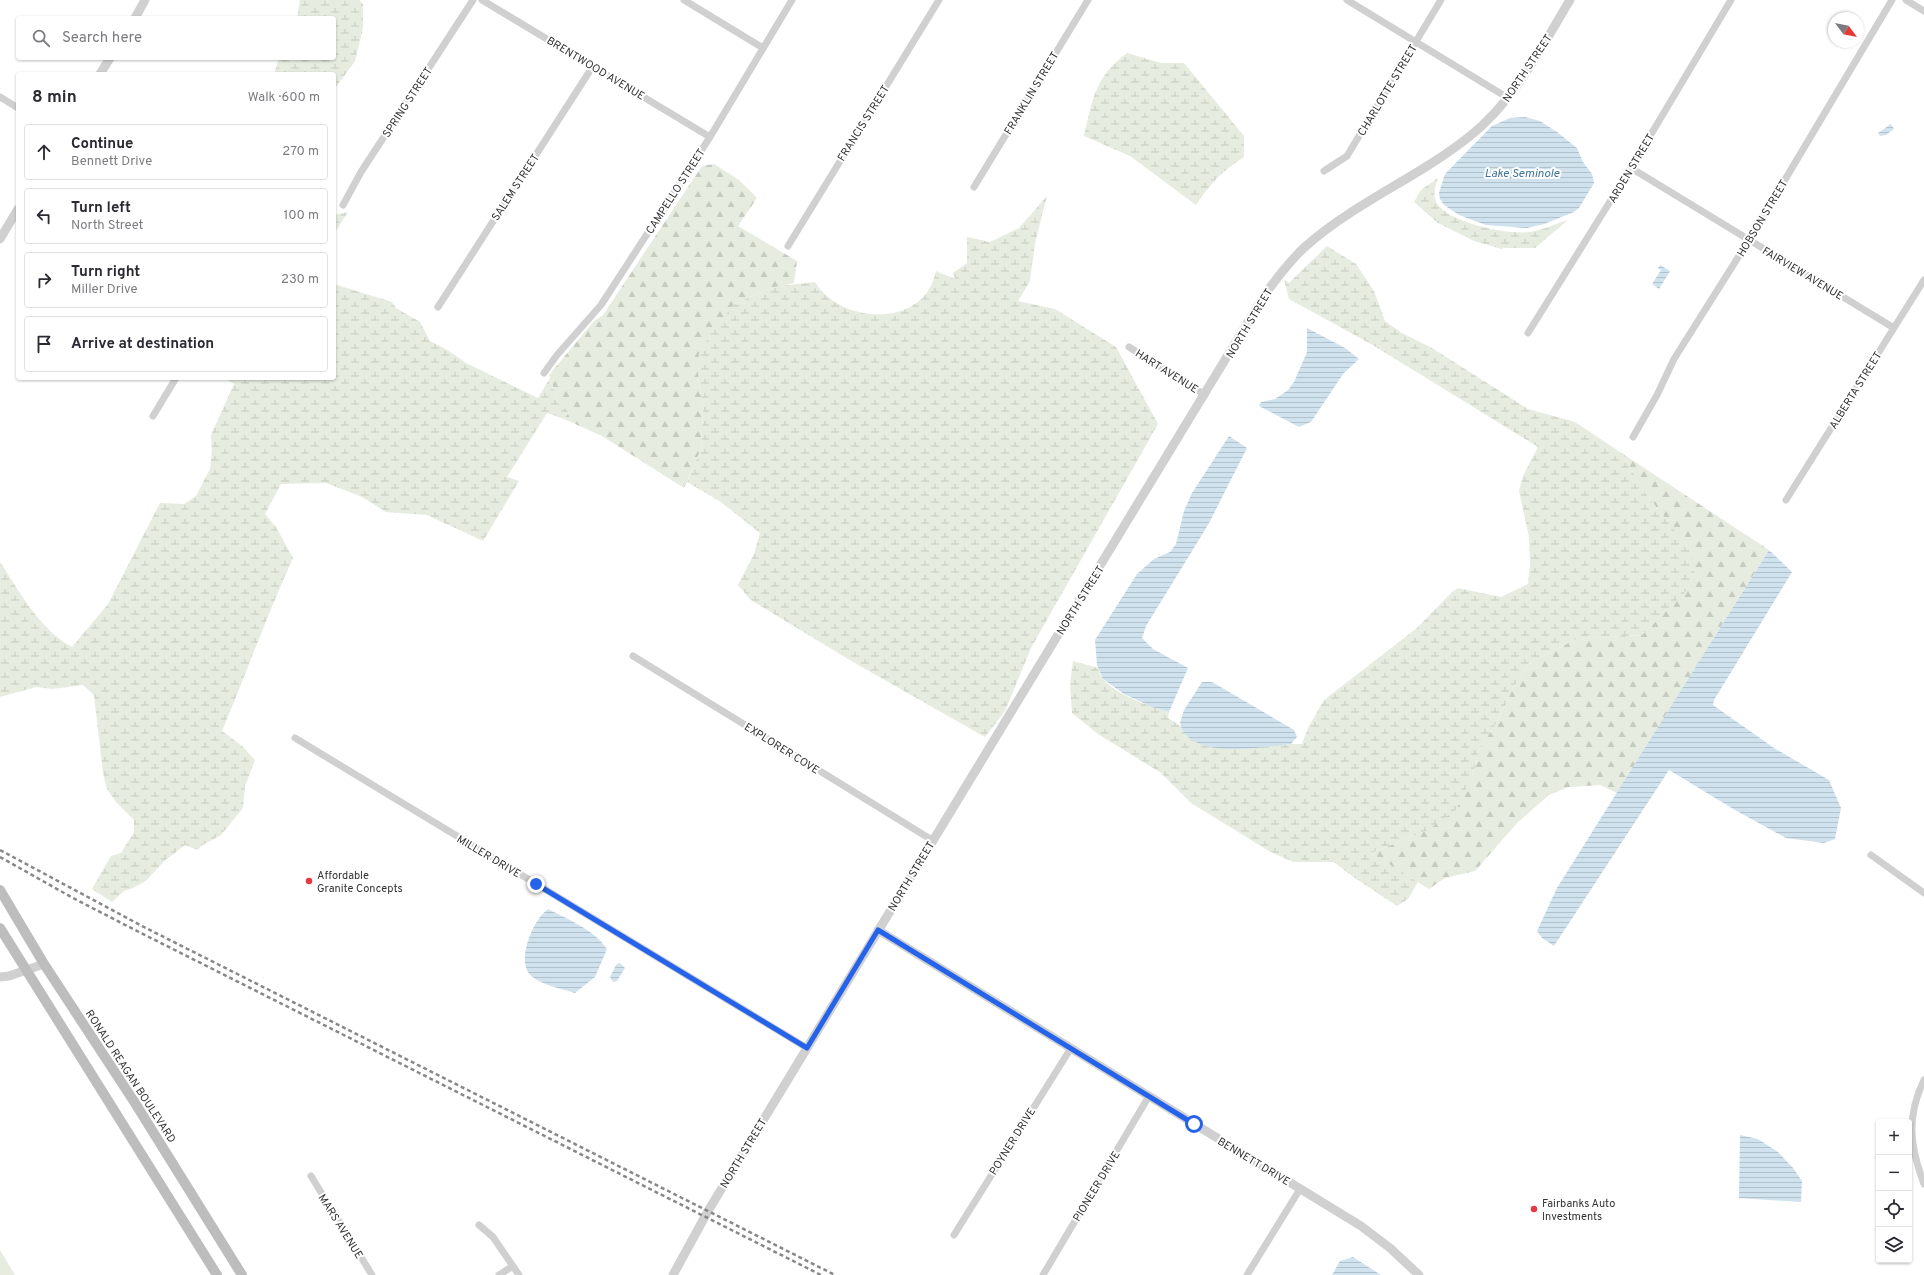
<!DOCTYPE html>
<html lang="en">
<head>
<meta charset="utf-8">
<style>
	body { margin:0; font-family:Overpass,sans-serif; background:#f2f2f3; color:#2b2b33 }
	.controls { position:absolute; right:12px; bottom:12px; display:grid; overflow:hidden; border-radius:4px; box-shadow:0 1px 3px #0004 }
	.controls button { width:36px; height:36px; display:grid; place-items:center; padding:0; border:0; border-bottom:1px solid #e1e1e2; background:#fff; color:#2b2b33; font:20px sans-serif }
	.compass { position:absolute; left:1828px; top:12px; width:36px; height:36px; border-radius:50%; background:#fff; box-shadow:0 1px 3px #0004; rotate:122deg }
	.stop { position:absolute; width:12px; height:12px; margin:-9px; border:3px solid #2563eb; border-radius:50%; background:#fff }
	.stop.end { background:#2563eb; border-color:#fff; box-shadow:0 1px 4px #0008 }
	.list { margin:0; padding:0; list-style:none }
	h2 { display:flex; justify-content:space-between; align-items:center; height:52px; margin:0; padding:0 16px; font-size:17px }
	h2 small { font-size:13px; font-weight:400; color:#7c7c81 }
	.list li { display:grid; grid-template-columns:26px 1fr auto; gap:12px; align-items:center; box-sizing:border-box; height:56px; margin:0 8px 8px; padding:0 8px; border:1px solid #e1e1e2; border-radius:4px }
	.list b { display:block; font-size:15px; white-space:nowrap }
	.list p { margin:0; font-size:13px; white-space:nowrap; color:#7c7c81 }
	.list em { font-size:13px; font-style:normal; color:#7c7c81 }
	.icon { flex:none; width:22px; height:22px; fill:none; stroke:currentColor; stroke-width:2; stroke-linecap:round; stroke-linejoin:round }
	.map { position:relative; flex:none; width:1924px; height:1275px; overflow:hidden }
	.search { position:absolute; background:#fff; box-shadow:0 1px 3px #0004; left:16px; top:16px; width:320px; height:44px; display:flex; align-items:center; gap:10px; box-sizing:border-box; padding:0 14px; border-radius:4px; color:#7c7c81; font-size:15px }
	.panel { position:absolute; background:#fff; box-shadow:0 1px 3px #0004; left:16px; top:72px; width:320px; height:308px; border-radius:4px }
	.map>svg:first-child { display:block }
</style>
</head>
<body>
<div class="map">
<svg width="1924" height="1275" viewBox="0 0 1924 1275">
	<defs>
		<pattern id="forest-firs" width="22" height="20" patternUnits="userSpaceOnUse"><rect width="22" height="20" fill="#e6ecdf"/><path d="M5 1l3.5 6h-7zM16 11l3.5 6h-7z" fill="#c6cbc0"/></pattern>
		<pattern id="wetland-marsh" width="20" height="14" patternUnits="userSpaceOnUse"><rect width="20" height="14" fill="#e6ecdf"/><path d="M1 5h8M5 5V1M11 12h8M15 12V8" fill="none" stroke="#c6cbc0"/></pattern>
		<pattern id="water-rules" width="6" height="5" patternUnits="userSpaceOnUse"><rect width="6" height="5" fill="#cfe2ee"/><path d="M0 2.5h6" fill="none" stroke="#b2c2cd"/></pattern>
	</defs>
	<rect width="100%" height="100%" fill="#fff"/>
	<!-- grass -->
	<path fill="#e6ecdf" d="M0,1250L15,1275H0Z"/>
	<!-- forest -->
	<path fill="url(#forest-firs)" d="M714,164L739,180L757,198L738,226L797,261L794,283L779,286L756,294L733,305L698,377L703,409L701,449L684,488L602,436L564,419L569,412L558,402L549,375L594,321L603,315L702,166Z
		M1623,454L1769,550L1617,793L1600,785L1569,787L1549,795L1517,823L1475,871L1445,878L1429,889L1371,853L1428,830L1472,777L1480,748L1500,717L1512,690L1528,664L1576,639L1642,635L1695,581L1667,521L1642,489Z"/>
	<!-- wetland -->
	<path fill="url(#wetland-marsh)" d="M300,0H359L363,4V28L355,61L334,90V74H274L279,58H334V18H297Z
		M1127,53L1161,63H1184L1244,136V157C1222,171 1211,183 1196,205L1130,156L1084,136C1093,99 1094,78 1127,53Z
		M1438,178C1436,185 1433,192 1435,199C1442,223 1509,235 1530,232C1543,230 1555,224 1568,220L1535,248H1503L1502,249L1474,241L1438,223L1414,202L1421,190Z
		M1047,196L1035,243L1030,281L1018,301L1055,309L1116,347L1158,424L1031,648L1005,711L985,737L853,662L751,600L738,585L754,554L760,533L721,502L687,482L701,449L703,409L698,377L699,352L715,328L733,305L756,294L779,286L815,282C841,325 925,329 936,271L955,279L953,273L967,263V237L990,242L1019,228Z
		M348,212L334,234V215Z
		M1327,246L1356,264L1374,291L1385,321L1402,333L1432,348L1528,409L1575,422L1623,454L1642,489L1690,550L1696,581L1642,635L1576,639L1528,664L1512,690L1500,717L1480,748L1472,777L1456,810L1428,830L1371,853L1418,882L1408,899L1397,906L1352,876L1334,862H1293L1269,851L1191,803L1161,773L1098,734L1072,713L1070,684L1073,661L1098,668C1099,671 1101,677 1103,679C1118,696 1149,706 1169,712L1168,718L1182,727L1185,734L1196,742L1205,745L1302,744L1308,728L1324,700L1417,628L1452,592L1458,588L1501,597L1528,584L1530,565L1529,537L1519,491L1523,476L1538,447L1371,344L1289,299L1284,279L1289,283Z
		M334,284L392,302L396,308L420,322L430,341L449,351L466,363L538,398L550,378L558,402L569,412L564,419L547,413L507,477L519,481L483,541L427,515L386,512L362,497L326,483L281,484L265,514L276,527L293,558C267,615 246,674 222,731L242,746L255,760L245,786L243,808L221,835L201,846L198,850L185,845L163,862L146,881L133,888L124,891L112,902L92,889L111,856L121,853L134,832V820L116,802L107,789L103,773L94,695L83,685L52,689L36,687L0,697V562C20,592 39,629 72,647L108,604L160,503L184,504L196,496L210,469L212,451L211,435L234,384L224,378H334Z"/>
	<!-- water -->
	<path fill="url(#water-rules)" d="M1525,117L1540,121L1557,132L1577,148L1583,162L1592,174L1594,183L1579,208L1574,212L1544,224L1527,228L1486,225L1459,215L1444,205L1440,199L1439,193L1445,174L1492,126L1510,118Z
		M1891,124L1894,129L1886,135L1880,136L1878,133Z
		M1660,265L1670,271L1659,289L1652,284L1661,270L1658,268Z
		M1307,328L1345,348L1359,359L1343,374L1311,422L1299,427L1259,406L1261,402L1275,399L1288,390L1294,382L1307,352Z
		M1229,436L1247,448L1208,525L1146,626L1142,638L1153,649L1188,668L1169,712L1152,707L1124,694L1103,679L1097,665L1095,640L1137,574L1154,559L1170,552L1176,544L1184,511L1192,493Z
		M1769,550L1792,572L1714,700L1713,705L1774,748L1829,780L1841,808L1835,839L1824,843L1786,838L1735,810L1669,770L1554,946L1542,938L1537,931L1557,888Z
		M1202,682H1212L1294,730L1297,737L1291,744C1263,747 1206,758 1185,734C1183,732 1181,726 1180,723L1184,710Z
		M548,909C569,920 593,929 607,949L595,977L575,993C563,989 535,984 528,972C518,956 534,919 548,909Z
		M620,963L625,968L617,981L613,982L610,977L616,965Z
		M1740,1135L1758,1139L1778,1152L1793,1168L1802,1181L1801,1202L1739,1198Z
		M1353,1257L1381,1275H1332L1340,1261Z"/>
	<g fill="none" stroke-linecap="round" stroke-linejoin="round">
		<!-- minor -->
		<path stroke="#d0d0d0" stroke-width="7" d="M482,0L710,137
			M684,0L763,48
			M1347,0L1508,98
			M1906,0L1924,11
			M0,97L18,108
			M1631,168L1894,328
			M1324,171L1347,156L1441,0
			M974,187L1088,0
			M343,205L361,172L473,0
			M788,246L939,0
			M438,307L593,66
			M1528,333L1631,168L1731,0
			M1129,347L1205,395
			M544,373L557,355L601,305L710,137L792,0
			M153,416L176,378
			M1633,437L1657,395L1674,359L1749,240L1892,0
			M1786,500L1924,280
			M633,656L932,840
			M295,738L807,1048
			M1871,855L1924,893
			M1924,1080C1906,1117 1910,1147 1924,1184
			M311,1176L372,1275
			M479,1225L493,1237L519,1275
			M954,1235L1071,1048
			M499,1275L513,1266
			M1043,1275L1149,1096
			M1247,1275L1300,1189"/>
		<!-- tertiary -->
		<path stroke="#d0d0d0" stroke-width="9" d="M135,18L145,0
			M100,74L110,58
			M0,239L18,209
			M878,930L1361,1226L1390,1248L1419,1275
			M0,977L9,976L44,964
			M673,1275L708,1211L1265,294C1278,277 1290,260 1306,246C1356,202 1419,177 1470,136C1515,100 1541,48 1570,0"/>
		<!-- secondary -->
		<path stroke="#bdbdbd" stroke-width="10" d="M0,890L44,964L135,1103L242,1275
			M0,928L217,1275"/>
		<!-- rail -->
		<path stroke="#888" stroke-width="2.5" stroke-dasharray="4 3" stroke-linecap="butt" d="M0,850L142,926L835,1275
			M0,857L73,898L139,932L821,1275"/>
	</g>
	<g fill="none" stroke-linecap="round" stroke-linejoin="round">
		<!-- route -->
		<path stroke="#2563eb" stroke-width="5" d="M536,884L807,1048L878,930L1194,1124"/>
	</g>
	<!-- markers -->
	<g fill="#e63946" stroke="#fff" stroke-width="1.5">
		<circle cx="309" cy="881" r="4"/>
		<circle cx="1534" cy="1209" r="4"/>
	</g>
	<g text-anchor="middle" stroke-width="4" stroke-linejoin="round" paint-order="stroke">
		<!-- street labels -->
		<g font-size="11" fill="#333" stroke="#fff">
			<text transform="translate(596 68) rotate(31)" y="4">BRENTWOOD AVENUE</text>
			<text transform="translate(1527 68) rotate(-56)" y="4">NORTH STREET</text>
			<text transform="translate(1387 90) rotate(-59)" y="4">CHARLOTTE STREET</text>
			<text transform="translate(1031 93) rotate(-59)" y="4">FRANKLIN STREET</text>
			<text transform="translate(407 102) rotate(-57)" y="4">SPRING STREET</text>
			<text transform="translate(863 123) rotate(-58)" y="4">FRANCIS STREET</text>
			<text transform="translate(1631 168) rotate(-59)" y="4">ARDEN STREET</text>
			<text transform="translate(515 187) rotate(-57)" y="4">SALEM STREET</text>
			<text transform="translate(675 191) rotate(-57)" y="4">CAMPELLO STREET</text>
			<text transform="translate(1762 218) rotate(-59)" y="4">HOBSON STREET</text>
			<text transform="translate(1803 273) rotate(31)" y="4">FAIRVIEW AVENUE</text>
			<text transform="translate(1249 323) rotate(-59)" y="4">NORTH STREET</text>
			<text transform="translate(1167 371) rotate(32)" y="4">HART AVENUE</text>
			<text transform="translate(1855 390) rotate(-58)" y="4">ALBERTA STREET</text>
			<text transform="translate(1080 600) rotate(-58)" y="4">NORTH STREET</text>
			<text transform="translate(782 748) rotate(32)" y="4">EXPLORER COVE</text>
			<text transform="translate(489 856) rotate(31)" y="4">MILLER DRIVE</text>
			<text transform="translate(911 876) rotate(-59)" y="4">NORTH STREET</text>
			<text transform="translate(131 1076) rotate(57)" y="4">RONALD REAGAN BOULEVARD</text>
			<text transform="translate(1012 1141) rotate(-58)" y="4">POYNER DRIVE</text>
			<text transform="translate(743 1153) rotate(-59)" y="4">NORTH STREET</text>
			<text transform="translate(1254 1161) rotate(31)" y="4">BENNETT DRIVE</text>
			<text transform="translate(1096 1186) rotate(-59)" y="4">PIONEER DRIVE</text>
			<text transform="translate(341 1226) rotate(58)" y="4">MARS AVENUE</text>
		</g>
		<!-- poi labels -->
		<g font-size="11" fill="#333" stroke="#fff" text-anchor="start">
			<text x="317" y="879">Affordable<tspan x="317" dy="13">Granite Concepts</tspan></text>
			<text x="1542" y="1207">Fairbanks Auto<tspan x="1542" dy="13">Investments</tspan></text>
		</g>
		<!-- water labels -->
		<g font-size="12" font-style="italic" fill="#3f7597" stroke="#fff">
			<text x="1522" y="177">Lake Seminole</text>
		</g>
	</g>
</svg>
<div class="controls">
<button>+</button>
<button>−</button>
<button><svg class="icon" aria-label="locate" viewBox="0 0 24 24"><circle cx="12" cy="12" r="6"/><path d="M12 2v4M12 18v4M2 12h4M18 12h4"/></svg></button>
<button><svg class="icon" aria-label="layers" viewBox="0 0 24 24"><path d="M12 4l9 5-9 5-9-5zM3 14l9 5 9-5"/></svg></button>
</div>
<svg class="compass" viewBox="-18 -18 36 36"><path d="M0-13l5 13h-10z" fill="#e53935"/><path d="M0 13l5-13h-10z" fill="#7c7c81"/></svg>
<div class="stop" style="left:1194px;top:1124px"></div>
<div class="stop end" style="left:536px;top:884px"></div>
<div class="search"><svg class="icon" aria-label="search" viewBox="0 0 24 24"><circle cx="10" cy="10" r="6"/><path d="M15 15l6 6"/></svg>Search here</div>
<section class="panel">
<h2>8 min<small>Walk · 600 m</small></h2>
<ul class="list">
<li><svg class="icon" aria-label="ahead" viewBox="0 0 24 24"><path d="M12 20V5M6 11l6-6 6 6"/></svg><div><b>Continue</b><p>Bennett Drive</p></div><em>270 m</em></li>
<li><svg class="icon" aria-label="left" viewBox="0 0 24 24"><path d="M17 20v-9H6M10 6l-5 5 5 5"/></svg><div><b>Turn left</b><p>North Street</p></div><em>100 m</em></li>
<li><svg class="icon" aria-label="right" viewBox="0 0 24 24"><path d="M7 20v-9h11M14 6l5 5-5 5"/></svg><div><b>Turn right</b><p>Miller Drive</p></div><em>230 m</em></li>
<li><svg class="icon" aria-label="arrive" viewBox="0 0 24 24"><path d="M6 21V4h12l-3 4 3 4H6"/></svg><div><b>Arrive at destination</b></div></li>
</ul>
</section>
</div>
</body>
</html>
